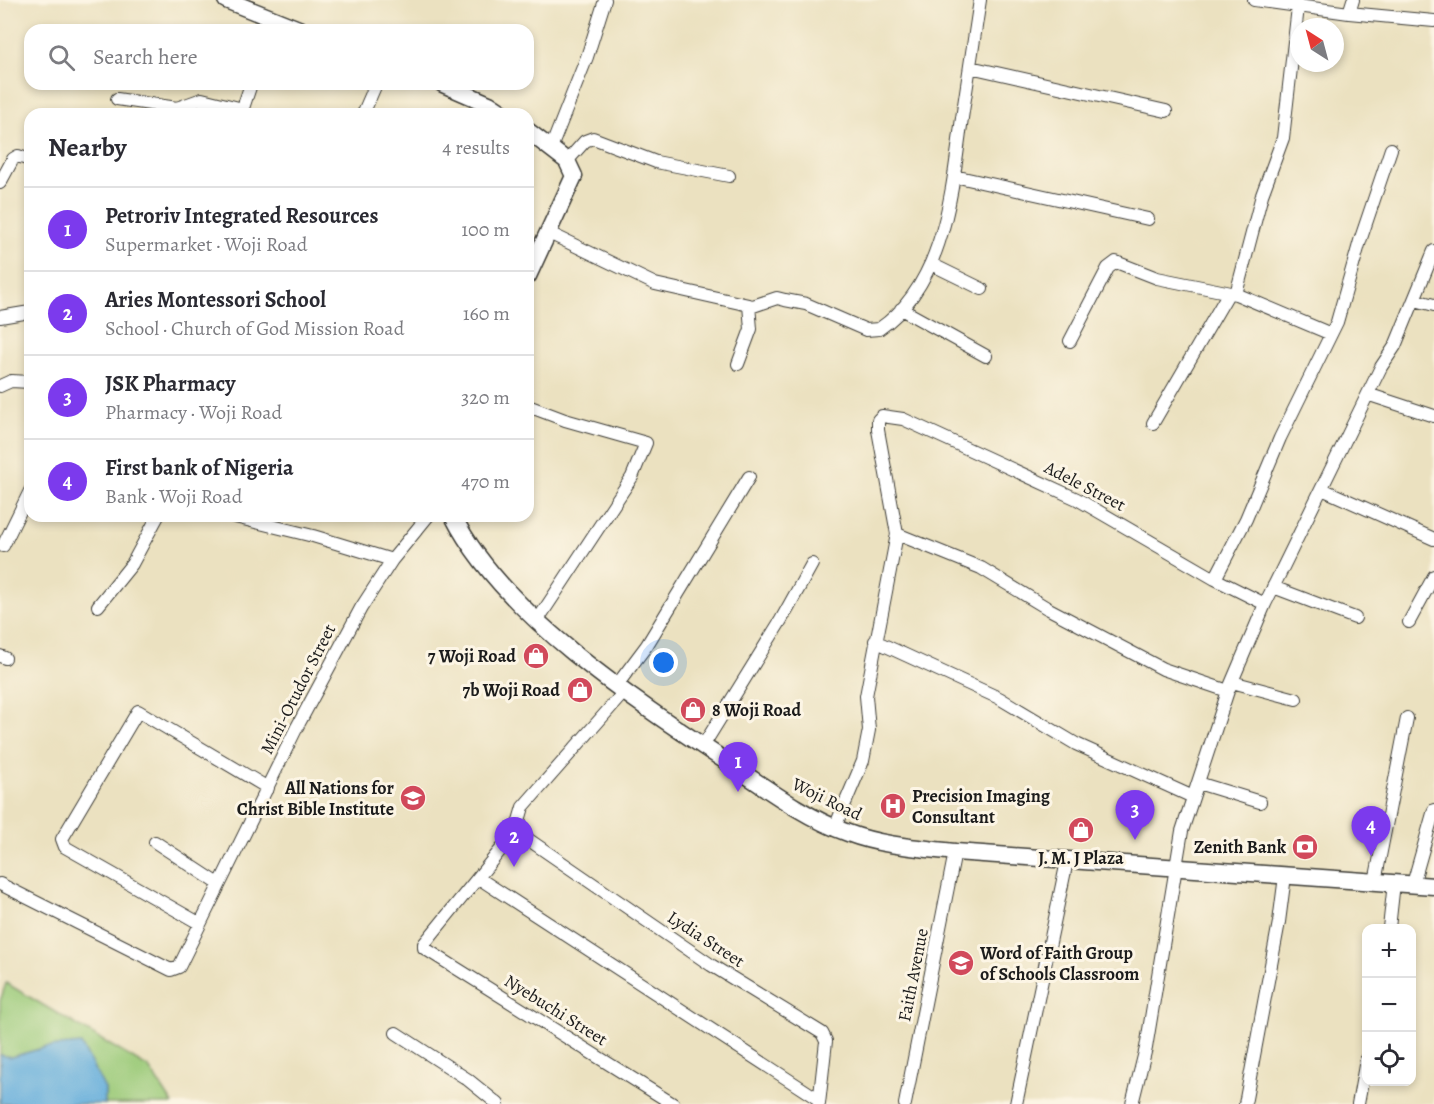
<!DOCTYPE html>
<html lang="en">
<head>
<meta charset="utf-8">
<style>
	body { margin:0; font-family:Alegreya,serif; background:#f2f2f3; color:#2b2b33 }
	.controls { position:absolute; right:18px; bottom:18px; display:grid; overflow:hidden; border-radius:12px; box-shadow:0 3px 9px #0003 }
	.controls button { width:54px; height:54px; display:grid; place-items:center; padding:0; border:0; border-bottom:2px solid #e1e1e2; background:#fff; color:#2b2b33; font:30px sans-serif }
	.compass { position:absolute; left:1290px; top:18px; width:54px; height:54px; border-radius:50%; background:#fff; box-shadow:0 3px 9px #0003; rotate:324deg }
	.you { position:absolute; left:664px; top:663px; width:21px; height:21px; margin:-15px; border:4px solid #fff; border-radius:50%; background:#1a73e8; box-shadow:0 0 0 9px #1a73e833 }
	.badge { display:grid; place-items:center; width:39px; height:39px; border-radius:50%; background:#7c3aed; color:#fff; font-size:20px; font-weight:700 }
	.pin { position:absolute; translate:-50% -50px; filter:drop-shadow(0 2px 3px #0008) }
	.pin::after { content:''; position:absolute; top:32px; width:21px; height:18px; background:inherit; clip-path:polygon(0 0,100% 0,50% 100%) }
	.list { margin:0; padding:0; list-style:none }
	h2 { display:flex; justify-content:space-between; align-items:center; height:78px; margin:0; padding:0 24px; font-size:26px }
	h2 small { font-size:20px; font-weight:400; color:#7c7c81 }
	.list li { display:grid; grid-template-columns:39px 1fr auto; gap:18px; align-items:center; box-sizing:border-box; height:84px; padding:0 24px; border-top:2px solid #e1e1e2 }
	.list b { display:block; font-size:22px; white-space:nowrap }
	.list p { margin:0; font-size:20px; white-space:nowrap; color:#7c7c81 }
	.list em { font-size:20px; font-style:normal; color:#7c7c81 }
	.icon { flex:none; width:33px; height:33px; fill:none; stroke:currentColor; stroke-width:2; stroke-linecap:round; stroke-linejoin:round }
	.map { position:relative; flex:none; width:1434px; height:1104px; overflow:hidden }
	.search { position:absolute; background:#fff; box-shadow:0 3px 9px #0003; left:24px; top:24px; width:510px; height:66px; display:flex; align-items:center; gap:15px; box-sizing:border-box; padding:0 21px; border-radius:18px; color:#7c7c81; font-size:22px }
	.panel { position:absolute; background:#fff; box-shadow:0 3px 9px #0003; left:24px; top:108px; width:510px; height:414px; border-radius:18px }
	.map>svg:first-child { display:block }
</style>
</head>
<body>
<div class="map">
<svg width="1434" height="1104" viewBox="0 0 1434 1104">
	<rect width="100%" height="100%" fill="#fcf5e5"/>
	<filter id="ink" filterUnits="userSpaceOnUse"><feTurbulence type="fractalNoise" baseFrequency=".0167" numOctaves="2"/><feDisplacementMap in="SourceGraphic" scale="12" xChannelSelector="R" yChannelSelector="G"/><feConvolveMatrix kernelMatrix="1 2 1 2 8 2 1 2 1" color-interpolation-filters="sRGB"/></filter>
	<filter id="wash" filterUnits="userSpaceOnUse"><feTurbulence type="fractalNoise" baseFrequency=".008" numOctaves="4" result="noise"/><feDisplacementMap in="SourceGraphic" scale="24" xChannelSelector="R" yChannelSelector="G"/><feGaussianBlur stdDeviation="1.35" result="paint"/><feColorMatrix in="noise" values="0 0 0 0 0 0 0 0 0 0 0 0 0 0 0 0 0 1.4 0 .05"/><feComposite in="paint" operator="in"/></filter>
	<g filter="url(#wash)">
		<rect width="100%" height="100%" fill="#ebe1c0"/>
		<!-- green -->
		<path fill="#9bca79" stroke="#5c734a" stroke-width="1.5" d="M6,983L149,1068L173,1104H105V1089L47,1047L11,1057L0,1055V1001Z"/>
		<!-- water -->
		<path fill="#63addb" stroke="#40647c" stroke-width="1.5" d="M81,1044L105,1089V1104H0V1055L11,1057L47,1047Z"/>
	</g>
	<g filter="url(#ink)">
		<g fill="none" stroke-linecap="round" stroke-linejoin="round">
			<!-- minor casing -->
			<g stroke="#3b3a35" stroke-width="14">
				<path id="minor" d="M1254,0L1349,13L1434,21
					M1349,13L1353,0
					M970,67L1166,111
					M117,99L177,108L202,99L243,109
					M241,114L251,84
					M363,114L376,84
					M551,148L587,57L605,0
					M567,161L585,141L593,138L656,162L729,176
					M954,176L1148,219
					M0,183L13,159L18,156L30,160
					M549,233L655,284L753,306L777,298L785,300L806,304L866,330L879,329C945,284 952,190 962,118C968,79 974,39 980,0
					M931,264L982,289
					M1236,294L1262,195L1283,138L1298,7
					M1415,300L1434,305
					M901,309L986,356
					M0,317L30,312
					M1070,341L1108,268L1116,262L1157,278L1236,294L1331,334
					M738,364L751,329L749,305
					M0,386L11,381L30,382
					M1370,395L1434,416
					M528,406L565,420L646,443L632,477L537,621
					M1153,423L1228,294
					M1322,489L1434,539
					M231,516L313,536L392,560
					M897,534L981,568L1047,608L1163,669L1228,691
					M3,546L30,491
					M1215,579L1246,519L1280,438L1337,322L1360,241L1391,149
					M1273,587L1355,618
					M98,606L132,564L158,516
					M1409,622L1434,576
					M875,641L999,698L1076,744L1193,797
					M0,656L5,658
					M1232,682L1296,699
					M617,685L647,645L749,477
					M625,691L523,807L516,831L424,944V948L673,1104
					M703,746L781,620L812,564
					M1198,783L1260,802
					M835,827L863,761L869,730L866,696L897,534L878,430V420L882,416L903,419L1077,499L1215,579L1265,604
					M516,831L711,965L822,1033L826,1041L819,1104
					M155,842L219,884
					M480,879L818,1099
					M1375,882L1407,718
					M0,884L171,970L179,967L297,727L361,608L392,560L428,516
					M1413,884L1434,810
					M199,923L65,847L62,839L138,711L268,788
					M1389,928L1394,883
					M396,1033L467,1079L498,1104
					M905,1104L955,852
					M1016,1104L1067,861
					M1132,1104L1146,1048L1182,831L1228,691L1265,604L1381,367L1395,346L1434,251
					M1245,1104L1279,922L1285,876
					M1358,1104L1366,1060"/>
			</g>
			<!-- secondary casing -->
			<g stroke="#3b3a35" stroke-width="19">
				<path id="secondary" d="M226,0L301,30
					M443,84L489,104L504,114
					M528,131L567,161L574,176L528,276
					M453,516C503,615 636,702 727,762C766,788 804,817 848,833C882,846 920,848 955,852L1434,886"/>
			</g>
			<!-- minor -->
			<use href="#minor" stroke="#fff" stroke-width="12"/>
			<!-- secondary -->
			<use href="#secondary" stroke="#fff" stroke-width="16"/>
		</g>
	</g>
	<!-- icons -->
	<defs>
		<g id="shop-disc" transform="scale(1.35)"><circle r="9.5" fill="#d1495b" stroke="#fcf5e5"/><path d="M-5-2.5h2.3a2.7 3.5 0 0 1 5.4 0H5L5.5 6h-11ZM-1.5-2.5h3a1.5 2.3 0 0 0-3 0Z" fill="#fff"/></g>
		<g id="university-disc" transform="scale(1.35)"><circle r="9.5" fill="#d1495b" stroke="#fcf5e5"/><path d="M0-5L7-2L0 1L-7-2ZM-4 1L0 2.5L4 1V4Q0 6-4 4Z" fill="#fff"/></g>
		<g id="hospital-disc" transform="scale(1.35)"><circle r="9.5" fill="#d1495b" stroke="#fcf5e5"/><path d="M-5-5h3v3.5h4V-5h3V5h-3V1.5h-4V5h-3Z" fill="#fff"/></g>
		<g id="bank-disc" transform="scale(1.35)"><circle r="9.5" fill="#d1495b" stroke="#fcf5e5"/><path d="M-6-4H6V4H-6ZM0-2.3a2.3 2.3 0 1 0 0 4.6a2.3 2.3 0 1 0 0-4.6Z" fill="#fff"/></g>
		<g id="school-disc" transform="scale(1.35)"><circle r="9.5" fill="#d1495b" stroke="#fcf5e5"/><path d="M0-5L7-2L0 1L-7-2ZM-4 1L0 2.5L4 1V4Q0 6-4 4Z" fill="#fff"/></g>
	</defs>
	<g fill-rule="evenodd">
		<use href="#shop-disc" x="536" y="656"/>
		<use href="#shop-disc" x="580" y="690"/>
		<use href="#shop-disc" x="693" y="710"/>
		<use href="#university-disc" x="413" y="798"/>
		<use href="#hospital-disc" x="893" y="806"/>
		<use href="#shop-disc" x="1081" y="830"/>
		<use href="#bank-disc" x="1305" y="847"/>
		<use href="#school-disc" x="961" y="963"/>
	</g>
	<g text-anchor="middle" stroke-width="6" stroke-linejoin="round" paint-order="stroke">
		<!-- street labels -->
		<g font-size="18" fill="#1c1c1c" stroke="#fcf5e5">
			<text transform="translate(1085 486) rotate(27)" y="6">Adele Street</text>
			<text transform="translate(298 689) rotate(-63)" y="6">Mini-Otudor Street</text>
			<text transform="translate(827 799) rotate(26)" y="6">Woji Road</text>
			<text transform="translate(706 939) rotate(33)" y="6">Lydia Street</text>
			<text transform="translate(913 975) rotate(-79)" y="6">Faith Avenue</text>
			<text transform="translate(556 1010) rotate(32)" y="6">Nyebuchi Street</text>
		</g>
		<!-- poi labels -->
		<g font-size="18" font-weight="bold" fill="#1c1c1c" stroke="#fcf5e5" text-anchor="end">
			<text x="516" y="662">7 Woji Road</text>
			<text x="560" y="696">7b Woji Road</text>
			<text x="712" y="716" text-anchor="start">8 Woji Road</text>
			<text x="394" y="794">All Nations for<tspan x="394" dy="21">Christ Bible Institute</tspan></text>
			<text x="912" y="802" text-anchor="start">Precision Imaging<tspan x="912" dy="21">Consultant</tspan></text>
			<text x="1286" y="853">Zenith Bank</text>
			<text x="1081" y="864" text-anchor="middle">J. M. J Plaza</text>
			<text x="980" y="959" text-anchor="start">Word of Faith Group<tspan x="980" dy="21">of Schools Classroom</tspan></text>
		</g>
	</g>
</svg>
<div class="controls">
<button>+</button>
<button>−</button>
<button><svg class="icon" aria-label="locate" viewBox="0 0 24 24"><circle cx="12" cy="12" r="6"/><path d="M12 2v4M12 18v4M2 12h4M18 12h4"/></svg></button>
</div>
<svg class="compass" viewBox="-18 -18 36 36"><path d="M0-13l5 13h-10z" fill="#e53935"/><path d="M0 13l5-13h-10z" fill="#7c7c81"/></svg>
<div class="you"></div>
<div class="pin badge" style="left:738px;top:792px">1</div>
<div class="pin badge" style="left:514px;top:867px">2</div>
<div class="pin badge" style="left:1135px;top:840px">3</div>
<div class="pin badge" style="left:1371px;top:856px">4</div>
<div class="search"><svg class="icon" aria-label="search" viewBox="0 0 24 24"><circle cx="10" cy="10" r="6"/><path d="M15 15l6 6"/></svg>Search here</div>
<section class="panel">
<h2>Nearby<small>4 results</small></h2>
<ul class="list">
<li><span class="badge">1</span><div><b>Petroriv Integrated Resources</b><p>Supermarket · Woji Road</p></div><em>100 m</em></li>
<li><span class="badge">2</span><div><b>Aries Montessori School</b><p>School · Church of God Mission Road</p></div><em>160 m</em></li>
<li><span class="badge">3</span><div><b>JSK Pharmacy</b><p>Pharmacy · Woji Road</p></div><em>320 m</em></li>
<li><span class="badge">4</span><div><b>First bank of Nigeria</b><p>Bank · Woji Road</p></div><em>470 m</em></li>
</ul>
</section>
</div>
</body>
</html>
